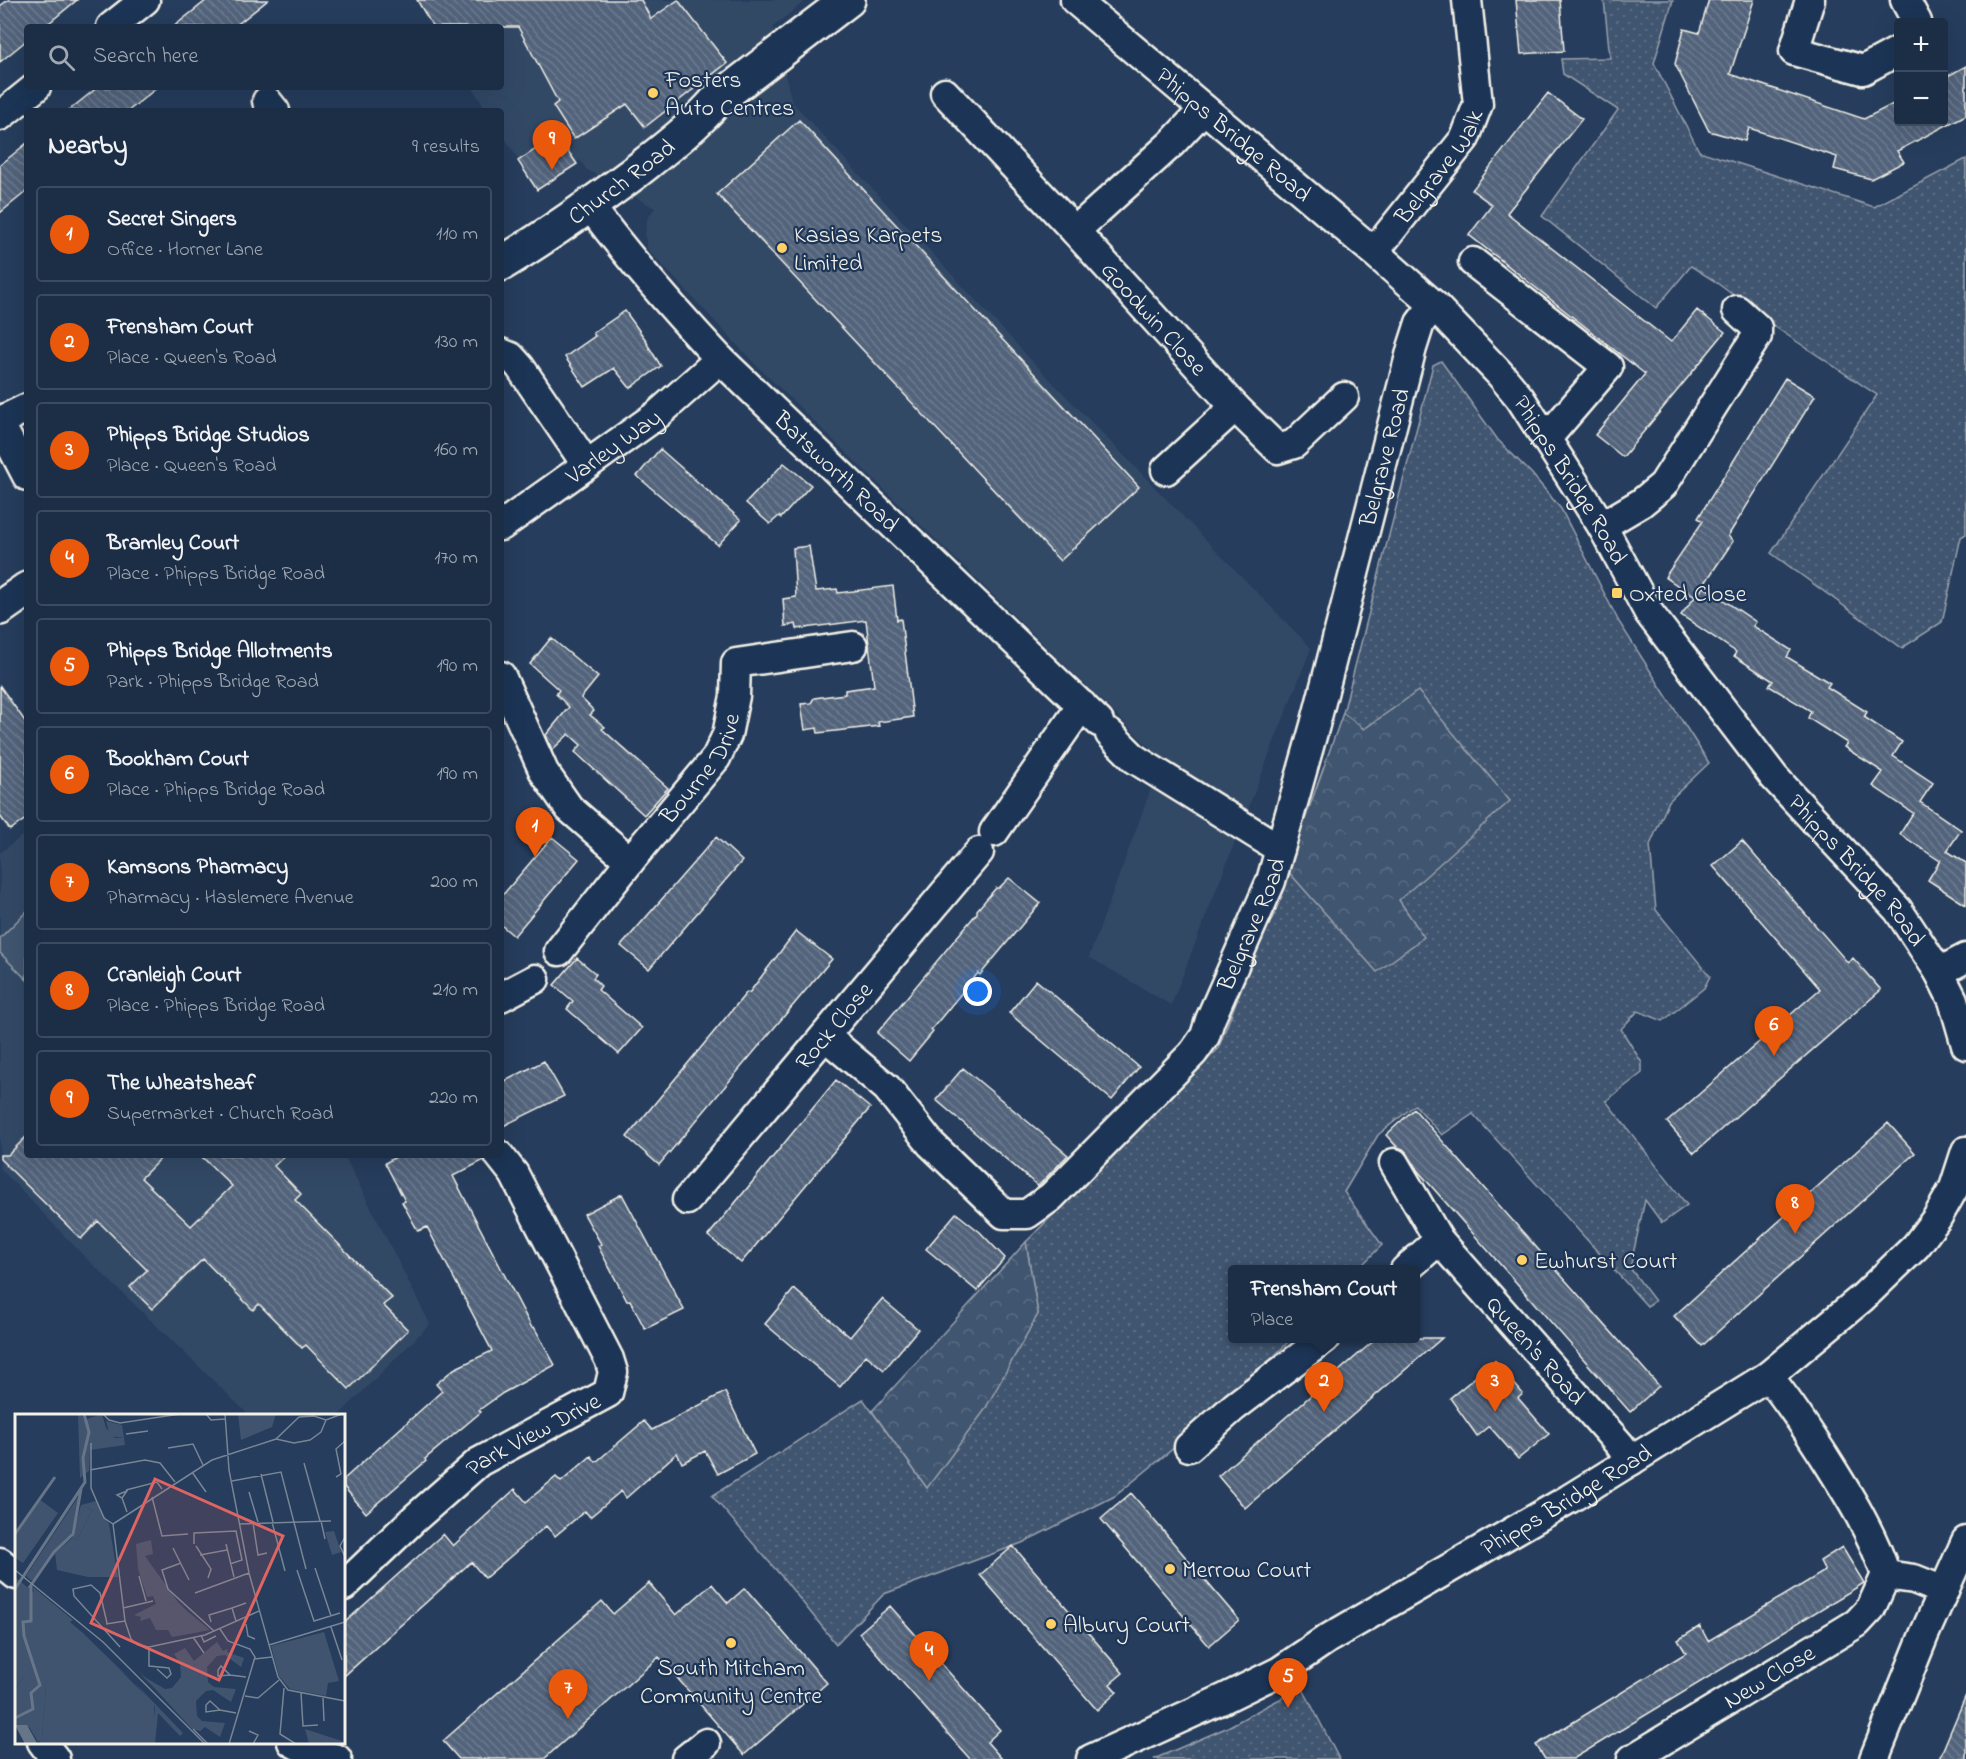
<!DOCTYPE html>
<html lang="en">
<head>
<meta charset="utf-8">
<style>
	body { margin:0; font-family:"Indie Flower",sans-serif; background:#293a51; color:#f1f3f6 }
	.controls { position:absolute; right:18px; top:18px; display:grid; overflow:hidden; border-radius:6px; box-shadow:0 6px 24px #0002 }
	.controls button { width:54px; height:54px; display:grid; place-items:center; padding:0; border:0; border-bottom:2px solid #3a4a5f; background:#1c2e46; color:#f1f3f6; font:30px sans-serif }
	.you { position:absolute; left:978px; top:992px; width:21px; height:21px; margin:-15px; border:4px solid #fff; border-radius:50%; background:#1a73e8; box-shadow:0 0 0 9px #1a73e833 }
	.badge { display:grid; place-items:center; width:39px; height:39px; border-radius:50%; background:#ea580c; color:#fff; font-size:20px; font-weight:700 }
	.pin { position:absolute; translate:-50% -50px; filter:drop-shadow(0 2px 3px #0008) }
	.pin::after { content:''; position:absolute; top:32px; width:21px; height:18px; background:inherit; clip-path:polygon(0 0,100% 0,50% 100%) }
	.popup { position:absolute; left:1228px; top:1265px; width:192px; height:78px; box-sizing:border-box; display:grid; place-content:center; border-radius:6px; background:#1c2e46; filter:drop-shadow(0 2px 4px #0005); font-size:20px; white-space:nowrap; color:#a0a8b3 }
	.popup b { font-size:22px; color:#f1f3f6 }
	.popup::after { content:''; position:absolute; left:50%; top:100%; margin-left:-12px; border:12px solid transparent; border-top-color:#1c2e46 }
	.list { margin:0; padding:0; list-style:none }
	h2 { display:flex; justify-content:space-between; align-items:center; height:78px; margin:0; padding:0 24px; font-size:26px }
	h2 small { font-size:20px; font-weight:400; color:#a0a8b3 }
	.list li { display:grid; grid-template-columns:39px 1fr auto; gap:18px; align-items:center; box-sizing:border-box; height:96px; margin:0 12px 12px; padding:0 12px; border:2px solid #3a4a5f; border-radius:6px }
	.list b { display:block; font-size:22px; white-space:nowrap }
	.list p { margin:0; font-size:20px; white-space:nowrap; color:#a0a8b3 }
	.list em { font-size:20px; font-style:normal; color:#a0a8b3 }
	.icon { flex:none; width:33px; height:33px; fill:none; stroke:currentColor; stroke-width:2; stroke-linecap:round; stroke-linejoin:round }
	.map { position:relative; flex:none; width:1966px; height:1759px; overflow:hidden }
	.search { position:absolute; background:#1c2e46; box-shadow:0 6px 24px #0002; left:24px; top:24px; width:480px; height:66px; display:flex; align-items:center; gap:15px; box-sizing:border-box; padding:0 21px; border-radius:6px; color:#a0a8b3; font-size:22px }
	.panel { position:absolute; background:#1c2e46; box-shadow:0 6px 24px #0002; left:24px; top:108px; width:480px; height:1050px; border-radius:6px }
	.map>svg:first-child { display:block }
</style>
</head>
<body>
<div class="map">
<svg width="1966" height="1759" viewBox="0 0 1966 1759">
	<defs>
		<pattern id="grass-dots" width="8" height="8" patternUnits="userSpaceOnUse" patternTransform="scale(1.5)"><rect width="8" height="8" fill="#40546f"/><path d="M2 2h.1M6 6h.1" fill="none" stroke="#5c6d84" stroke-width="1.8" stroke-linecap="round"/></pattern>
		<pattern id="park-crowns" width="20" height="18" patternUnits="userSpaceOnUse" patternTransform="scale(1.5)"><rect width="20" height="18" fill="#40546f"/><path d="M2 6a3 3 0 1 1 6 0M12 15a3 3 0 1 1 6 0" fill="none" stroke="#5c6d84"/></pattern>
		<pattern id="building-back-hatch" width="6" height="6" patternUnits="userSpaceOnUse" patternTransform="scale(1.5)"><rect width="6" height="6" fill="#52647b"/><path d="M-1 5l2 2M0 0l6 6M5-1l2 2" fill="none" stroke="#6c7b8e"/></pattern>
	</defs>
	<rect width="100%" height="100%" fill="#263d5d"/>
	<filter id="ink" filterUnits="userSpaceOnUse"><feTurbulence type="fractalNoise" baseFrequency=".0167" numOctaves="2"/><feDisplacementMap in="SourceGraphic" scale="12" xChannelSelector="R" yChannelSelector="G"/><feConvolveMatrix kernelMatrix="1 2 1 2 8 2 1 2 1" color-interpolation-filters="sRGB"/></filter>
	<g filter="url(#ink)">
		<!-- built -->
		<path fill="#334966" d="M486,0H806L773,27L792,102L1031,360L1311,648L1171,1005L1089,957L1162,759L757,366L648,250L645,236L647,219L655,208L586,169L580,160L537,189L501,132V111H487L472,87H501V34L503,33Z
			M27,832V1155H344L430,1324L339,1415H249L82,1254L0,1168V853Z"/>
		<!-- grass -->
		<path fill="url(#grass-dots)" stroke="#9aa2ac" stroke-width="1.5" d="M1604,0H1673L1654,63L1699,151L1874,207L1966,159V534L1961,537L1942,622L1902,648L1771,553L1877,395L1781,331L1713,280L1691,266L1656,308L1542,216L1618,110L1563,74L1561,59L1610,58Z
			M1441,361L1498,440L1532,474L1561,509L1619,622L1709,763L1669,801L1650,845L1656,910L1710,976L1704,988L1663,1021L1638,1011L1621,1029L1642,1063V1073L1606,1101L1687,1205L1662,1223L1645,1200L1630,1268L1655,1301L1647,1306L1473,1114L1442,1135L1415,1105L1378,1135L1344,1192L1382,1245L1358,1269L1232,1270V1338L1291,1339L1224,1407L1115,1496L1022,1543L884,1594L836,1644L783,1578L712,1496L863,1399L927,1488L1038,1314L1026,1242L1218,1049L1287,870L1399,900L1364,729L1343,713L1433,365Z
			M1302,1687L1339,1759H1154L1226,1728Z"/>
		<!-- park -->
		<path fill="url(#park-crowns)" stroke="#9aa2ac" stroke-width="1.5" d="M1418,691L1510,801L1399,900L1424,937L1377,972L1287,870L1343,713L1364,729Z
			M1026,1242L1038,1314L984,1411L927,1488L872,1411Z"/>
		<!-- pitch -->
		<path fill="#40546f" stroke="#9aa2ac" stroke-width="1.5" d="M27,911V980L0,953V938Z"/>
		<!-- building -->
		<path fill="url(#building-back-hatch)" stroke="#f4f1e8" stroke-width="1.5" d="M8,0H77L44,27H27V40L0,62V6Z
			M207,0H268L234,27H173Z
			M417,0H641L651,19L678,0L727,63L645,127L627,104L574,139L553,106L558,102L518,27H433Z
			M1516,0H1560L1564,51L1521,54Z
			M1709,0H1754L1730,74L1864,119L1899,101V122H1944V78L1966,66V115L1897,151L1904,162L1871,179L1834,169L1837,157L1749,128L1745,141L1709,131L1675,64L1684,29L1699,33Z
			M98,87H158L128,111H68Z
			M1548,93L1582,119L1507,213L1671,342L1697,310L1725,332L1623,457L1595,435L1645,374L1469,235L1492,205L1472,190Z
			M799,120L1139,487L1060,561L717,194Z
			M557,135L577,164L537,190L518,161Z
			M27,143V191L0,213V165Z
			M625,311L648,343L647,344L661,366L630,388L614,368L585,387L565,357L595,336L593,333Z
			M1785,378L1815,396L1728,536L1733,541L1697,595L1704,587L1756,622L1753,626L1791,650L1787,657L1830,683L1827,687L1867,712L1864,717L1902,742L1893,756L1933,783L1920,802L1961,830L1947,851L1966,863V905L1928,880L1941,859L1940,861L1900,834L1913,813L1873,786L1883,772L1844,747L1847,743L1808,718L1811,711L1769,686L1773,681L1734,656L1736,652L1681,615L1695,597L1665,577L1703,521L1698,518Z
			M660,449L741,520L718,545L637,476Z
			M784,463L811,485L781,518L779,516L770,524L746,503Z
			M809,546L816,591L837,589L838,593L893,586L897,620L901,619L913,717L878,722L879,726L818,733L817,728L805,730L801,704L811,703L814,698L845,694V690L874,686L866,620L797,629L796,624L785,626L783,599L796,597L793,548Z
			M551,638L598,677L581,698L594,711L590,715L605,727L602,729L668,788L644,815L575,752L581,745L569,734L552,750L546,735L569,707L556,694L559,690L530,664Z
			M0,686L27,724V818L10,830L0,816Z
			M552,837L579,859L514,936L501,925V897Z
			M716,837L742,861L649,969L621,946Z
			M1742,841L1848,963L1853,958L1881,990L1694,1153L1667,1122L1820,989L1713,866Z
			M1009,878L1040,903L980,975L978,973L931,1030L933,1032L909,1061L877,1033L977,913V910L996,888H999Z
			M796,931L832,959L659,1165L627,1137L747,992L749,993Z
			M577,958L596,974L593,978L601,986L598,990L642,1028L619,1054L567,1009L573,1001L554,985Z
			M1036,980L1139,1067L1112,1100L1009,1013Z
			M544,1061L564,1096L501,1127V1083Z
			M963,1068L1068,1155L1038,1186L936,1100Z
			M836,1080L870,1108L741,1263L708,1236Z
			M1414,1109L1659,1386L1630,1412L1418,1171L1408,1154L1403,1149L1397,1147L1386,1135Z
			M1888,1123L1915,1153L1702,1346L1674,1316Z
			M27,1136V1155H164L141,1178L191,1226L232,1186L200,1155H285L274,1166L301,1194L295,1200L392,1298L383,1305L408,1330L349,1389L306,1345L302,1348L259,1304L253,1310L203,1259L152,1309L130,1287L147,1270L98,1221L81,1239L0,1159V1155H8Z
			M399,1155H483L484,1160L453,1176L532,1328L534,1327L555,1365L503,1393L479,1410L481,1412L425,1459L426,1461L366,1513L344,1487V1479L442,1391L436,1384L454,1369L492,1351L427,1227L418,1231L402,1202L405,1201L385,1163Z
			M622,1194L684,1310L645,1329L630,1300L627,1301L598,1246L601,1244L584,1214Z
			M956,1213L980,1232L1005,1258L977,1291L926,1249Z
			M794,1289L850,1337L882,1299L918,1329L884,1370L866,1355L840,1387L765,1324Z
			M1377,1338H1442L1245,1508L1218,1476Z
			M1495,1361L1523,1394L1518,1398L1549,1434L1518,1459L1489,1426L1477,1436L1450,1398Z
			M725,1392L755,1454L718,1474L705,1451L682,1463L677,1453L626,1498L621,1491L590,1517L585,1511L555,1536L546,1526L485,1578L471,1562L344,1676V1623L443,1534L453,1546L515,1489L526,1502L556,1477L561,1482L591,1456L596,1462L644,1421L652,1430Z
			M1131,1493L1239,1620L1209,1646L1101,1519Z
			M1013,1546L1123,1673L1110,1684L1117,1692L1097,1710L980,1575Z
			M1842,1547L1864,1583L1573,1759H1545L1536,1745L1686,1653L1678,1640L1700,1626L1708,1641L1825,1571L1820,1561Z
			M649,1583L676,1615L712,1584L728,1603L745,1588L827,1683L744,1755L659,1657L544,1759H459L443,1741L602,1601L613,1614Z
			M890,1606L1000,1730L987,1742L1002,1759H970L859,1633Z
			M1966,1695V1759H1939Z"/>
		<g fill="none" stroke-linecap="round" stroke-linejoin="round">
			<!-- street casing -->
			<g stroke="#f4f1e8" stroke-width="33">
				<g id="street">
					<path id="s1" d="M1075,0L1374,252L1434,305L1500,374L1520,398L1602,526L1649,613L1774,777L1898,910L1939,972L1953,1000L1966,1045"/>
					<path d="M1810,0L1794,51L1863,70L1898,51"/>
					<path d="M1905,0L1917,22"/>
					<path d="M111,27L145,0"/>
					<path d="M945,93L1075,231L1172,143L1204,109"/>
					<path d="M267,101L275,111"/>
					<path d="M0,116L36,87"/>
					<path id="s2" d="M590,206C631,261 673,309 720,359L1099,722"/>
					<path id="s3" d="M1075,231L1235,407L1278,449L1294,444L1344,397"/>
					<path id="s4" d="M1374,252L1465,138L1478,104L1467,0"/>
					<path d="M1473,262L1608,367L1547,438"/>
					<path d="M501,353L511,357L520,367L586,464"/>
					<path d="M0,421L27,408"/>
					<path d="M0,424L27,476"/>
					<path d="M1166,470L1235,407"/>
					<path id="s5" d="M501,526L657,415L720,359"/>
					<path d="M1602,526L1641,503L1663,485L1757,336V328L1737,310"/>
					<path d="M501,676L544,772L569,808L630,861"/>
					<path d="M1110,734L1135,759L1280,849"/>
					<path d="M994,832L1082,705"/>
					<path id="s6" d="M559,951L630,861L716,758L727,735L735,696L736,663L853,646"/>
					<path d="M1939,972L1966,958"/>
					<path d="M501,997L535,979"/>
					<path id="s7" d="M825,1036L887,1088L931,1144L1004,1214H1027L1051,1197L1193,1053L1205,1036L1210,1020L1271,881L1315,725L1412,348L1420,323L1434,305"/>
					<path id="s8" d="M1394,1163L1439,1240L1620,1445L1631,1461"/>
					<path id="s9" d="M687,1200L979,852"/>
					<path d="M1405,1270L1439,1240"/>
					<path d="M1768,1376C1789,1401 1806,1428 1824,1456C1848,1494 1872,1532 1886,1575L1914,1579L1944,1591"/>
					<path d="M1189,1447L1234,1407L1325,1338"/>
					<path d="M0,1562L16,1575"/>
					<path id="s10" d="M344,1586L414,1519L479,1462L608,1393L613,1372L609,1359L514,1174L499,1155"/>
					<path d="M42,1742L55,1759"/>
					<path d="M292,1742L307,1750L337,1759"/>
					<path d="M686,1759L706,1743"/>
					<path id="s11" d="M1091,1759L1223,1699L1280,1671L1327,1639L1569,1499L1768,1376L1862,1298L1916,1246L1937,1218L1954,1188L1966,1151"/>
					<path id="s12" d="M1632,1759L1857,1623L1871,1608L1886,1575"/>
					<path d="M1874,1759L1924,1635L1966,1541"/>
				</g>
			</g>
			<!-- secondary casing -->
			<g stroke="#f4f1e8" stroke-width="38">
				<g id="secondary">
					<path id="s13" d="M501,264C547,236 591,205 634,173C663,150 693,128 717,100L848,0"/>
					<path d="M0,608L27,589"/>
				</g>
			</g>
			<!-- street -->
			<use href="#street" stroke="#1d3557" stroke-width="28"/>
			<!-- secondary -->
			<use href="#secondary" stroke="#1d3557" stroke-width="33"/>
		</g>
	</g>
	<!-- markers -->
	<g fill="#ffd166" stroke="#1d3557" stroke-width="2">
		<circle cx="653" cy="93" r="6"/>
		<circle cx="782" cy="248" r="6"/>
		<rect x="1611" y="587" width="12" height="12" rx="3"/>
		<circle cx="1522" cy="1260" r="6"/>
		<circle cx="1170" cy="1569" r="6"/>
		<circle cx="1051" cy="1624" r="6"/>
		<circle cx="731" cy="1643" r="6"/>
	</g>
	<g text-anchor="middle" stroke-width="4.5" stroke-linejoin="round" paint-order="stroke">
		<!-- poi labels -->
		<g font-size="24" fill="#f4f1e8" stroke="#1d3557" text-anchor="start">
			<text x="665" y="87">Fosters<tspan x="665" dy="28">Auto Centres</tspan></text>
			<text x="794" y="242">Kasias Karpets<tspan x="794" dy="28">Limited</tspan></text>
			<text x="1629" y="601">Oxted Close</text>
			<text x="1534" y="1268">Ewhurst Court</text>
			<text x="1182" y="1577">Merrow Court</text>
			<text x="1063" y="1632">Albury Court</text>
			<text x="731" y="1675" text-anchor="middle">South Mitcham<tspan x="731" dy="28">Community Centre</tspan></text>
		</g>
		<!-- street labels -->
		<g font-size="24" fill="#f4f1e8" stroke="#1d3557">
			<text dy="8" stroke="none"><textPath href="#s1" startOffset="208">Phipps Bridge Road</textPath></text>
			<text dy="8" stroke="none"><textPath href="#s4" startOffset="108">Belgrave Walk</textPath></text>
			<text dy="8" stroke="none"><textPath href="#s13" startOffset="146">Church Road</textPath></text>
			<text dy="8" stroke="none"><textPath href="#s3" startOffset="118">Goodwin Close</textPath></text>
			<text dy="8" stroke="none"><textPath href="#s5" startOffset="138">Varley Way</textPath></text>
			<text dy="8" stroke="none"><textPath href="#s7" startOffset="1136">Belgrave Road</textPath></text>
			<text dy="8" stroke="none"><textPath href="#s2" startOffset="363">Batsworth Road</textPath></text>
			<text dy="8" stroke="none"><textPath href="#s1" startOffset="694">Phipps Bridge Road</textPath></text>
			<text dy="8" stroke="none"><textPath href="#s6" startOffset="232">Bourne Drive</textPath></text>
			<text dy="8" stroke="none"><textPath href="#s1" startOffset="1180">Phipps Bridge Road</textPath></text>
			<text dy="8" stroke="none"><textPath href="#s7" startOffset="650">Belgrave Road</textPath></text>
			<text dy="8" stroke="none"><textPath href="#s9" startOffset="228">Rock Close</textPath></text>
			<text dy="8" stroke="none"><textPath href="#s8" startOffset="236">Queen's Road</textPath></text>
			<text dy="8" stroke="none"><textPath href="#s10" startOffset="244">Park View Drive</textPath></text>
			<text dy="8" stroke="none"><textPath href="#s11" startOffset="542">Phipps Bridge Road</textPath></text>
			<text dy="8" stroke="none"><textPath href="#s12" startOffset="160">New Close</textPath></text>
		</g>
	</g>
	<!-- overview -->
	<g transform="translate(15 1414)">
		<rect width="330" height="330" fill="#263d5d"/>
		<path d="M223,0H261L257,13L226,26ZM24,85L43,99L8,149L0,144V121ZM81,87L94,110L103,163H73L42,156L40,139L57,124L62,126L77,96L66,91ZM136,126L138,140L130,142L163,188L153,192L172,197L195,216L157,223L153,216H141L135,204L125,207L126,203L119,201L141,190L138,182L132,183L123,155L121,130ZM202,228L208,237L213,235L212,238L229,244L226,253L210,241L202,242L192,253L193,268L199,273L221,275L216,288L198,276L191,277L181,287L182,302L187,307L210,309L205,323L190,313L185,317L126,261L150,275L157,274L166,263L165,249L159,240L170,234L179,247ZM9,263H29L31,271L27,325L23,328L14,313L0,311V275Z" fill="#40546f"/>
		<path d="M63,0L72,5L87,0L91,14L100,24H109L110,31L75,36L74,57L65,64ZM65,80L56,121L17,167L11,162ZM66,91L77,96L62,126L57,124ZM18,173L58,206L55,208L119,268L19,180ZM121,254L146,279L156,281L178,310L190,312L185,317L177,315ZM119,268L168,319L165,322L143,299L140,330H137L140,293Z" fill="#40546f"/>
		<path d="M309,218L324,267L313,269L311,282L275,275L264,262L256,232Z" fill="#40546f"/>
		<path d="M91,7L107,11L109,24L95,22ZM319,117L326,138L317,141L310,118ZM0,163L68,219L139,290V330H23L27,324L31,271L28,263H9L0,275ZM163,188L172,197V204L161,207L152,192ZM290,315L330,328V330H294Z" fill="#40546f"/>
		<path d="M0,311H12L22,329L10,330Z" fill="#677588"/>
		<path fill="none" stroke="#677588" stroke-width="3" d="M0,120L40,63M14,174L39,138L58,120L66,75M0,175L70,68L68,44L74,18L69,0M0,304L18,295L16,279L25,271L9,222L8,208L16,207V171"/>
		<path fill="none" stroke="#788595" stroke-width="1.5" d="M88,0L94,6L105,9L165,0M191,0L196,6L210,5M210,0L214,56L234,159L263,263L273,276L330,287M111,20L133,17M261,25L279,29L295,26L306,18L311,6M76,29V74L89,104L98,110M153,34L178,30L188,51M289,49L305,107M75,56L130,46L145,49L160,68M177,58L191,78M246,60L258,108M321,63L326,60L321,35L330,27M217,67L266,58L291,155M111,76L142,68L147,75M234,78L243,108M137,83L147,122L173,120M107,84L112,77L102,81L107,84L112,98M306,107L310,125M257,108L270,157M238,109L243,141L252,139M98,110L197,46L261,25L284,3L299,2L311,6L327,0M98,110L110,207L116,225L123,231L134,233L190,221L244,197M225,110L316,107M330,123L325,132L330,143M179,130V119L221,117L227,146L215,150M211,130L219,163M181,132L196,155L193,164M158,134L174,166M185,141L212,136M166,149L147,156L153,175L199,217M300,154L316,202M0,156L88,228L190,330M282,156L299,207L325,199M124,162L131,187M180,179L234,159M108,194L138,187M221,207L217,194L231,189M196,208L194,201L217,194M92,209L85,179L76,171L58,175L59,182L105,233M91,210L110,207M231,210L233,222L240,225M316,213L327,246M205,215L213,227L235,235L240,243L214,330M186,221L189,228L201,222M178,223L189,239M254,231L330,208M134,233V252L154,254L156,260L152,264L142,255M239,245L257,243M215,261L203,262V256L206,252L215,261L231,263M269,274L265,320L281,330M286,279L288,312L303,311M230,282L243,284L264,266M308,284L309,307M205,296L191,298V291L195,287L205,296L221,299M178,315L193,330M234,317L243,321L238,330"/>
		<path fill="#df6462" fill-opacity="0.15" stroke="#df6462" stroke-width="3" d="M140,65L268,122L204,266L76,209Z"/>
		<rect width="330" height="330" fill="none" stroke="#f4f1e8" stroke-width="3"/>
	</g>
</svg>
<div class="controls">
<button>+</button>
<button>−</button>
</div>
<div class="you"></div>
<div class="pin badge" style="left:535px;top:857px">1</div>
<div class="pin badge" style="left:1324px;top:1412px">2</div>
<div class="popup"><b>Frensham Court</b>Place</div>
<div class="pin badge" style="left:1495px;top:1412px">3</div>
<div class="pin badge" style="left:929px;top:1681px">4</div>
<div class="pin badge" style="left:1288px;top:1708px">5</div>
<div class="pin badge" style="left:1774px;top:1056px">6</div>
<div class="pin badge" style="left:568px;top:1719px">7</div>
<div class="pin badge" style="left:1795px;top:1234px">8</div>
<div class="pin badge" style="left:552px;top:170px">9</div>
<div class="search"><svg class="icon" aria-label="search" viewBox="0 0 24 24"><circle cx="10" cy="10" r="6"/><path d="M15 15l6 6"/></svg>Search here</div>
<section class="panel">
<h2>Nearby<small>9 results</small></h2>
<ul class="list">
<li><span class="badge">1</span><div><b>Secret Singers</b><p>Office · Horner Lane</p></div><em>110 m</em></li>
<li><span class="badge">2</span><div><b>Frensham Court</b><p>Place · Queen's Road</p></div><em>130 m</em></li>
<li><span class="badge">3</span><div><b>Phipps Bridge Studios</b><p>Place · Queen's Road</p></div><em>160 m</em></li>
<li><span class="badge">4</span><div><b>Bramley Court</b><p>Place · Phipps Bridge Road</p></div><em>170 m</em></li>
<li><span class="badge">5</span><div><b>Phipps Bridge Allotments</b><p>Park · Phipps Bridge Road</p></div><em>190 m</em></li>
<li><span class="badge">6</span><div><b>Bookham Court</b><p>Place · Phipps Bridge Road</p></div><em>190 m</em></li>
<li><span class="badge">7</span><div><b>Kamsons Pharmacy</b><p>Pharmacy · Haslemere Avenue</p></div><em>200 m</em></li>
<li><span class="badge">8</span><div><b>Cranleigh Court</b><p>Place · Phipps Bridge Road</p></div><em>210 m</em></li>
<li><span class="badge">9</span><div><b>The Wheatsheaf</b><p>Supermarket · Church Road</p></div><em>220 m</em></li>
</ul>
</section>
</div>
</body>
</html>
